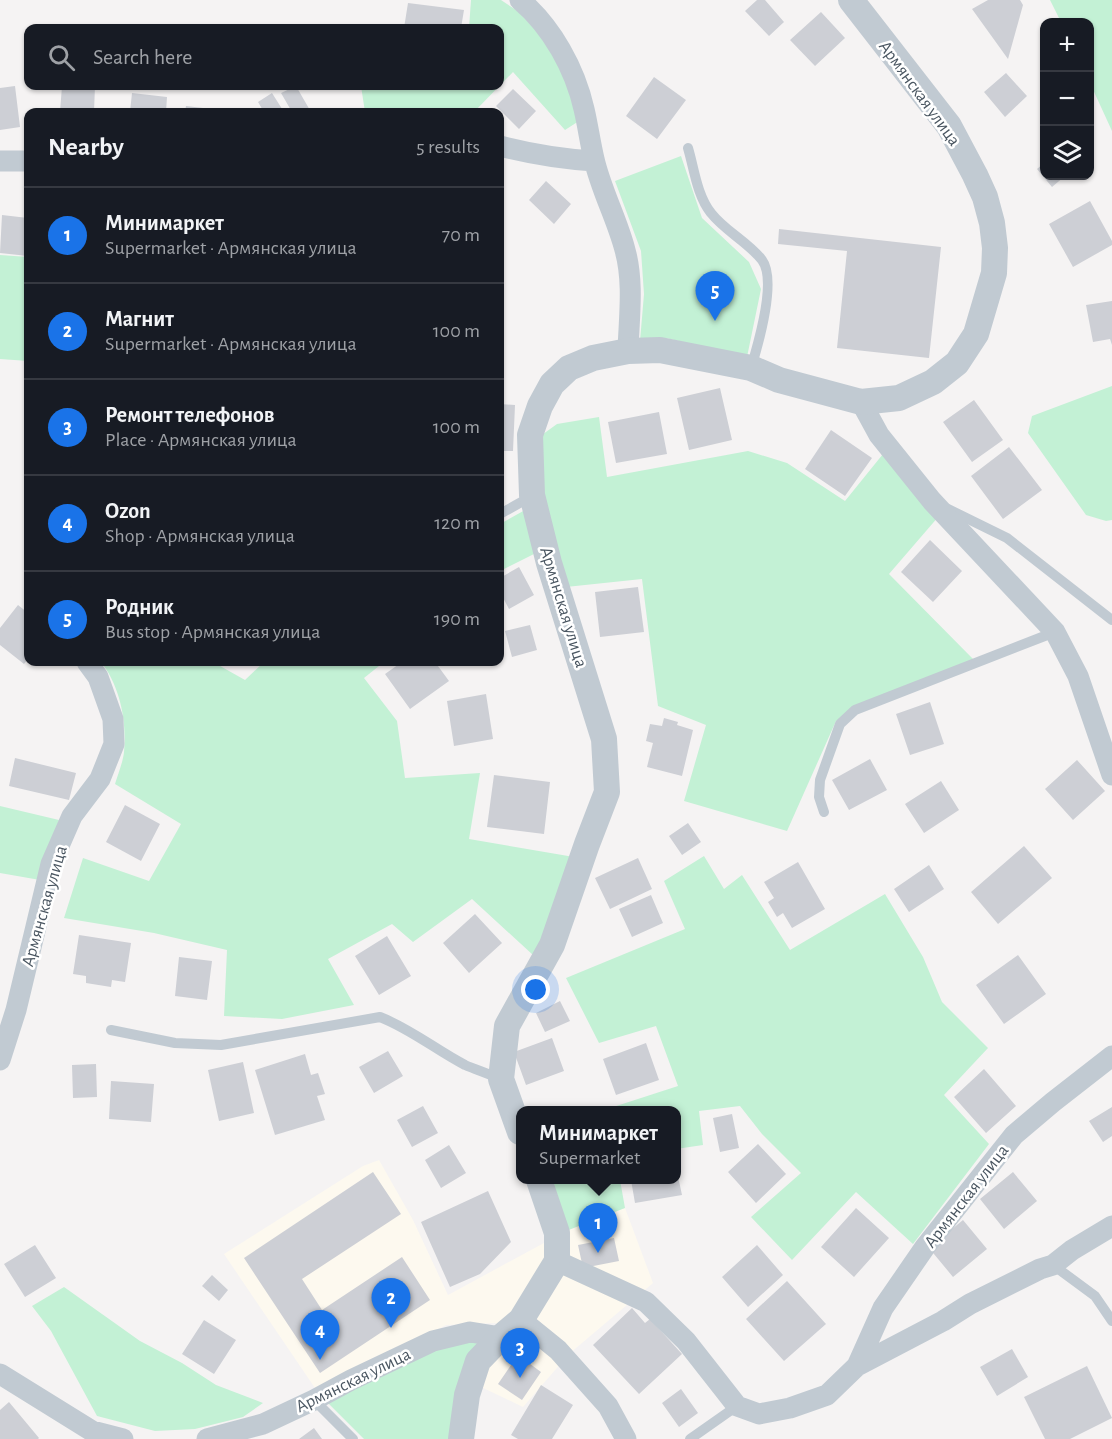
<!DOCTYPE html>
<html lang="en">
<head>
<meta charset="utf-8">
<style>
	body { margin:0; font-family:"Alegreya Sans",sans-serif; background:#242831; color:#f1f3f6 }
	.controls { position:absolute; right:18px; top:18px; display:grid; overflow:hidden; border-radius:12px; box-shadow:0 2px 4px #0004 }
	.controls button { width:54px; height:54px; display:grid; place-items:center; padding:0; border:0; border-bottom:2px solid #363941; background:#171b24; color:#f1f3f6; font:30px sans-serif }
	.you { position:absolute; left:536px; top:990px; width:21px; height:21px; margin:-15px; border:4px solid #fff; border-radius:50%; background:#1a73e8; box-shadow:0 0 0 9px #1a73e833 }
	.badge { display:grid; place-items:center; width:39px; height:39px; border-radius:50%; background:#1a73e8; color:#fff; font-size:20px; font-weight:700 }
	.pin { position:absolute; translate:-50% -50px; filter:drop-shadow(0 2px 3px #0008) }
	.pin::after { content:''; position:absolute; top:32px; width:21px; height:18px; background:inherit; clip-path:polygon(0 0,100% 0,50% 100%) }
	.popup { position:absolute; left:516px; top:1106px; width:165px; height:78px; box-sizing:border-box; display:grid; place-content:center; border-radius:12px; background:#171b24; filter:drop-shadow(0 2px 4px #0005); font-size:20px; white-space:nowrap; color:#9ea1a6 }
	.popup b { font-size:22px; color:#f1f3f6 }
	.popup::after { content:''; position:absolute; left:50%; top:100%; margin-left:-12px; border:12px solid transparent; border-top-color:#171b24 }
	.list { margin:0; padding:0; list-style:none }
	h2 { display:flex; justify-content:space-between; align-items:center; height:78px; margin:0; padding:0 24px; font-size:26px }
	h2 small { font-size:20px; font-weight:400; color:#9ea1a6 }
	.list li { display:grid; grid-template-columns:39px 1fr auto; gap:18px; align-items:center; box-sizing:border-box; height:96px; padding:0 24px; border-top:2px solid #363941 }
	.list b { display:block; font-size:22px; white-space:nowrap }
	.list p { margin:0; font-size:20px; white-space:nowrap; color:#9ea1a6 }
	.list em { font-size:20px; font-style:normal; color:#9ea1a6 }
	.icon { flex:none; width:33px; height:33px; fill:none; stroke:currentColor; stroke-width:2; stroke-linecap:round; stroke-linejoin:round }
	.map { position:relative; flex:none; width:1112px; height:1439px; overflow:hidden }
	.search { position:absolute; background:#171b24; box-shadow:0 2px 4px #0004; left:24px; top:24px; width:480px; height:66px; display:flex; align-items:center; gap:15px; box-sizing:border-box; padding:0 21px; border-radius:12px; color:#9ea1a6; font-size:22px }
	.panel { position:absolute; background:#171b24; box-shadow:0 2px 4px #0004; left:24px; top:108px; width:480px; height:558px; border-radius:12px }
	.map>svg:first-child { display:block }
</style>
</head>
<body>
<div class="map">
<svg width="1112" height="1439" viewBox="0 0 1112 1439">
	<rect width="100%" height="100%" fill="#f5f3f3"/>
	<!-- commercial -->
	<path fill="#fdf9ef" d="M379,1160L413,1220L448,1295L566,1231L625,1208L653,1283L569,1354L523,1407L479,1386L496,1323L446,1325L317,1391L224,1254L363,1166Z"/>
	<!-- green -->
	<path fill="#c3f1d5" d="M471,0H501L519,12L543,38L563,73L579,121L565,130L513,72L474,112H365L361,86H500V28H469Z
		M1050,0H1112V131L1090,83V22H1061Z
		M681,156L702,218L749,262L761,289L747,357L666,338L640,341L644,294L641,251L615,181Z
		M0,255L28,257V361L0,359Z
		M1112,386V520L1106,521L1086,515L1028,433L1032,416Z
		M599,417L607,477L748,451L787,463L845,501L883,454L939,516L889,574L974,660L836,721L787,831L684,801L706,725L658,706L642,579L566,587L544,505L539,437L557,424Z
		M525,510L536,553L500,571V524Z
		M101,662H213L245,680L264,662H384L364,678L397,721L405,778L480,773L469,839L574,857L551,922L533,955L472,899L413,942L392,924L328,959L354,1005L282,1019L224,1016L227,950L154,933L64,918L83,858L149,881L181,824L115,784C118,774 123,762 124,752C127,721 120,686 101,662Z
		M0,806L59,820L40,880L0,873Z
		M704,856L724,889L742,875L790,950L885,894L923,957L942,1002L988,1048L944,1095L989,1144L913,1244L856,1192L792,1260L751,1217L801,1173L762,1134L740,1106L699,1111L703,1145L676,1149V1110H604L678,1086L656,1026L599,1043L566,978L685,929L664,881Z
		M551,1180H620L625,1208L566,1231Z
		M64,1287L140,1341L182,1363L216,1385L263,1403L243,1417L195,1429L155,1431L97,1416L51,1331L32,1306Z
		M490,1339L452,1439H364L328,1403L436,1345Z"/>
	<!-- building -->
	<path fill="#cdcfd5" d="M757,0H765L784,22L769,36L745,11Z
		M988,0H1020L1023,5L1008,59L972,9Z
		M408,3L464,10L461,28H404Z
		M821,12L845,38L815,66L790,40Z
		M1006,73L1027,96L1005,117L984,92Z
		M654,77L686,100L657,139L626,116Z
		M15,86L20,127L0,130V88Z
		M62,86H95L94,112H60Z
		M296,86L311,112H292L281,93Z
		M513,89L536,111L519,129L496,106Z
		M132,93L167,97L166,112H130Z
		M272,93L284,112H264L258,102Z
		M186,106L220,110V112H185Z
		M1044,163V176H1065L1052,187L1037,169Z
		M500,170L504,171L501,191H500Z
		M546,181L571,204L554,224L529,200Z
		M1090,201L1112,241V245L1073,267L1049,224Z
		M2,215L28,218V256L0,253Z
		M779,229L941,247L929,358L837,348L847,251L778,244Z
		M1112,301V345L1110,339L1093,342L1086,305Z
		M720,388L732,440L689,450L677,398Z
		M974,400L1003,440L972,462L943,422Z
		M500,404L515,405L513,451H500Z
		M659,412L667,454L616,463L608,422Z
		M831,430L872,458L845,496L805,469Z
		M1009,447L1042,490L1003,519L971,476Z
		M930,540L962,571L933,602L901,572Z
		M519,567L534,595L509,609L500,592V578Z
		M638,587L644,632L600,637L595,592Z
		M18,605L28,613V659L24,664L0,645V628Z
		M530,625L537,650L512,657L505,631Z
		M402,662H435L449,681L410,709L385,674Z
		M486,694L493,739L454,746L447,701Z
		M930,702L944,744L910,755L896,714Z
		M664,718L678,722L677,725L693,730L682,776L647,767L653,743L646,741L650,724L662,726Z
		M15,758L76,773L69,800L9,786Z
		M870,759L887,790L849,810L832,780Z
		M1077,760L1105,791L1073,820L1045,789Z
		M494,775L550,782L544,834L487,827Z
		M941,781L959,810L924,833L905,804Z
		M125,805L160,824L141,861L106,842Z
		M688,823L701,842L682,855L669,836Z
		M1024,846L1052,878L998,924L971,892Z
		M638,858L652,889L610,909L595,878Z
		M798,862L825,909L792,928L783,913L777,917L768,902L774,898L764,882Z
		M929,865L944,889L909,912L894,889Z
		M651,895L663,923L632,937L619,909Z
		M475,914L502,943L469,973L443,943Z
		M79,935L131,943L125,982L112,980L111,987L86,983V976L73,974Z
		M387,936L411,976L379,995L355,956Z
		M1018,955L1046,994L1004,1024L976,985Z
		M179,957L212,961L207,1000L175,996Z
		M560,1001L570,1021L545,1032L536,1013Z
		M552,1038L564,1071L526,1085L514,1052Z
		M646,1043L659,1080L616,1095L603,1059Z
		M388,1051L403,1076L374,1093L359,1067Z
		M305,1054L311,1075L318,1073L325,1094L317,1096L325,1120L275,1135L255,1070Z
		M243,1062L254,1113L219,1121L208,1070Z
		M96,1064L97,1097L73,1098L72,1065Z
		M984,1069L1016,1106L986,1133L954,1097Z
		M111,1081L154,1084L151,1122L109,1119Z
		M423,1106L438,1133L412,1147L397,1120Z
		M1112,1107V1136L1103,1142L1089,1121Z
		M732,1114L739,1148L720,1152L713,1118Z
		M758,1144L786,1174L756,1203L728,1172Z
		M449,1145L466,1173L441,1188L425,1160Z
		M676,1167L682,1195L635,1203L631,1180H676Z
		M373,1172L401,1214L302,1279L322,1310L402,1257L430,1300L320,1373L244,1258Z
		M1013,1172L1037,1201L1004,1229L980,1199Z
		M488,1191L511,1242L480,1274L450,1287L421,1222Z
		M856,1208L889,1238L854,1277L821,1247Z
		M963,1220L987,1249L953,1277L929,1248Z
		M614,1238L619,1261L583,1268L578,1245Z
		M35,1245L56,1278L25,1297L4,1264Z
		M757,1245L783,1275L748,1307L722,1277Z
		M212,1275L228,1290L219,1301L202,1286Z
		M787,1281L826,1324L784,1361L746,1319Z
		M632,1308L645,1323L650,1319L682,1354L639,1394L593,1345Z
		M204,1320L236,1340L214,1374L182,1354Z
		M1012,1349L1028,1377L997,1396L980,1367Z
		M518,1355L541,1372L522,1400L498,1384Z
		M1087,1366L1112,1418L1070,1439H1045L1024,1397Z
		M541,1385L573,1405L552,1439H518L511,1435Z
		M681,1389L698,1413L679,1427L662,1403Z
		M9,1402L39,1438L38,1439H0V1410Z
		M314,1428L322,1439H299Z"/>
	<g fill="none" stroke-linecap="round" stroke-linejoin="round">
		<!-- service -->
		<path stroke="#c1cad2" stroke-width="10" d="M688,148C694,168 697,196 711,213C725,231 748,242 762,260C777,280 758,345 751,368
			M948,509L1007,538L1112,620
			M500,514L532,496
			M824,812L819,797L820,780L840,724L855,710L1055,632
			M111,1030L175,1043L221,1045L380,1017C411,1029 436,1050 465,1065C477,1070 489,1074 500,1079
			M1053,1265L1095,1296L1112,1321
			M314,1400L353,1439
			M690,1439L737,1406"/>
		<!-- minor -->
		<path stroke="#c1cad2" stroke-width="21" d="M520,0C552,27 575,69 584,109C588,126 590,142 594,159C601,190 617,219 625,250C634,282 629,318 628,351
			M500,146C531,154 562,159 594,161
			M0,161H28
			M861,402L879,435L932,501L1055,632L1078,676L1112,775
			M0,1060L16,1010L51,864L72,816L100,779L114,744L113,719L98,677L87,662
			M557,1261L646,1302L686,1341L737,1406L759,1414L790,1408L827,1395L857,1366L943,1321L970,1304L1040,1269L1053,1265L1072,1250L1112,1226
			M521,1320L558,1350L608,1406L626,1439
			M857,1366L883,1308L925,1247L1014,1135L1053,1102L1112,1056
			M0,1374L92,1431L123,1439
			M207,1439L263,1424L314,1400L351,1380L433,1341L470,1332L501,1337"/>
		<!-- tertiary -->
		<path stroke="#c1cad2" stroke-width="26" d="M520,1132L501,1079L507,1026L552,945L587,844L607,792L604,739L549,563L532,495L530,435L540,406L552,384L569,368L593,358L628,351L660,350L751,368L779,380L861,402L899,398L933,382L957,363L976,334L994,273L995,248L992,223L985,197L975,175L949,126L851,0
			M461,1439L467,1395L478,1361L501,1337L521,1320L557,1261V1233L539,1180"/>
	</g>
	<g text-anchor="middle" stroke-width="5" stroke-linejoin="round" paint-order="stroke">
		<!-- street labels -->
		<g font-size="18" fill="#4a5661" stroke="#fff">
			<text transform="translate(920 93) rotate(54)" y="6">Армянская улица</text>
			<text transform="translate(564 607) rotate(73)" y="6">Армянская улица</text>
			<text transform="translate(44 906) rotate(-74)" y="6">Армянская улица</text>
			<text transform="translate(966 1196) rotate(-52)" y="6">Армянская улица</text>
			<text transform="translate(353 1380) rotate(-26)" y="6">Армянская улица</text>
		</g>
	</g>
</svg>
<div class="controls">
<button>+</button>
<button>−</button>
<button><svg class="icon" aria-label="layers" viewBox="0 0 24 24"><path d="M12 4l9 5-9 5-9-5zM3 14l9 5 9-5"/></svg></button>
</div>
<div class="you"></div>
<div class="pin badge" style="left:598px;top:1253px">1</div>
<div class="popup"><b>Минимаркет</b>Supermarket</div>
<div class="pin badge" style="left:391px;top:1328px">2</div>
<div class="pin badge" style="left:520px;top:1378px">3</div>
<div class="pin badge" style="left:320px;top:1360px">4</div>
<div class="pin badge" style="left:715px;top:321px">5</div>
<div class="search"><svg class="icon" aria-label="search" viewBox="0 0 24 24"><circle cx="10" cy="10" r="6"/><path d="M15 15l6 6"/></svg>Search here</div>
<section class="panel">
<h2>Nearby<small>5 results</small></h2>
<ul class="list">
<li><span class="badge">1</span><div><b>Минимаркет</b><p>Supermarket · Армянская улица</p></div><em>70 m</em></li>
<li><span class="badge">2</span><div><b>Магнит</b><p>Supermarket · Армянская улица</p></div><em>100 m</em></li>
<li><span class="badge">3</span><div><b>Ремонт телефонов</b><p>Place · Армянская улица</p></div><em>100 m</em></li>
<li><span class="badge">4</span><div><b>Ozon</b><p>Shop · Армянская улица</p></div><em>120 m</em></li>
<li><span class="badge">5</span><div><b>Родник</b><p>Bus stop · Армянская улица</p></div><em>190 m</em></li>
</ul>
</section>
</div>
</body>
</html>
